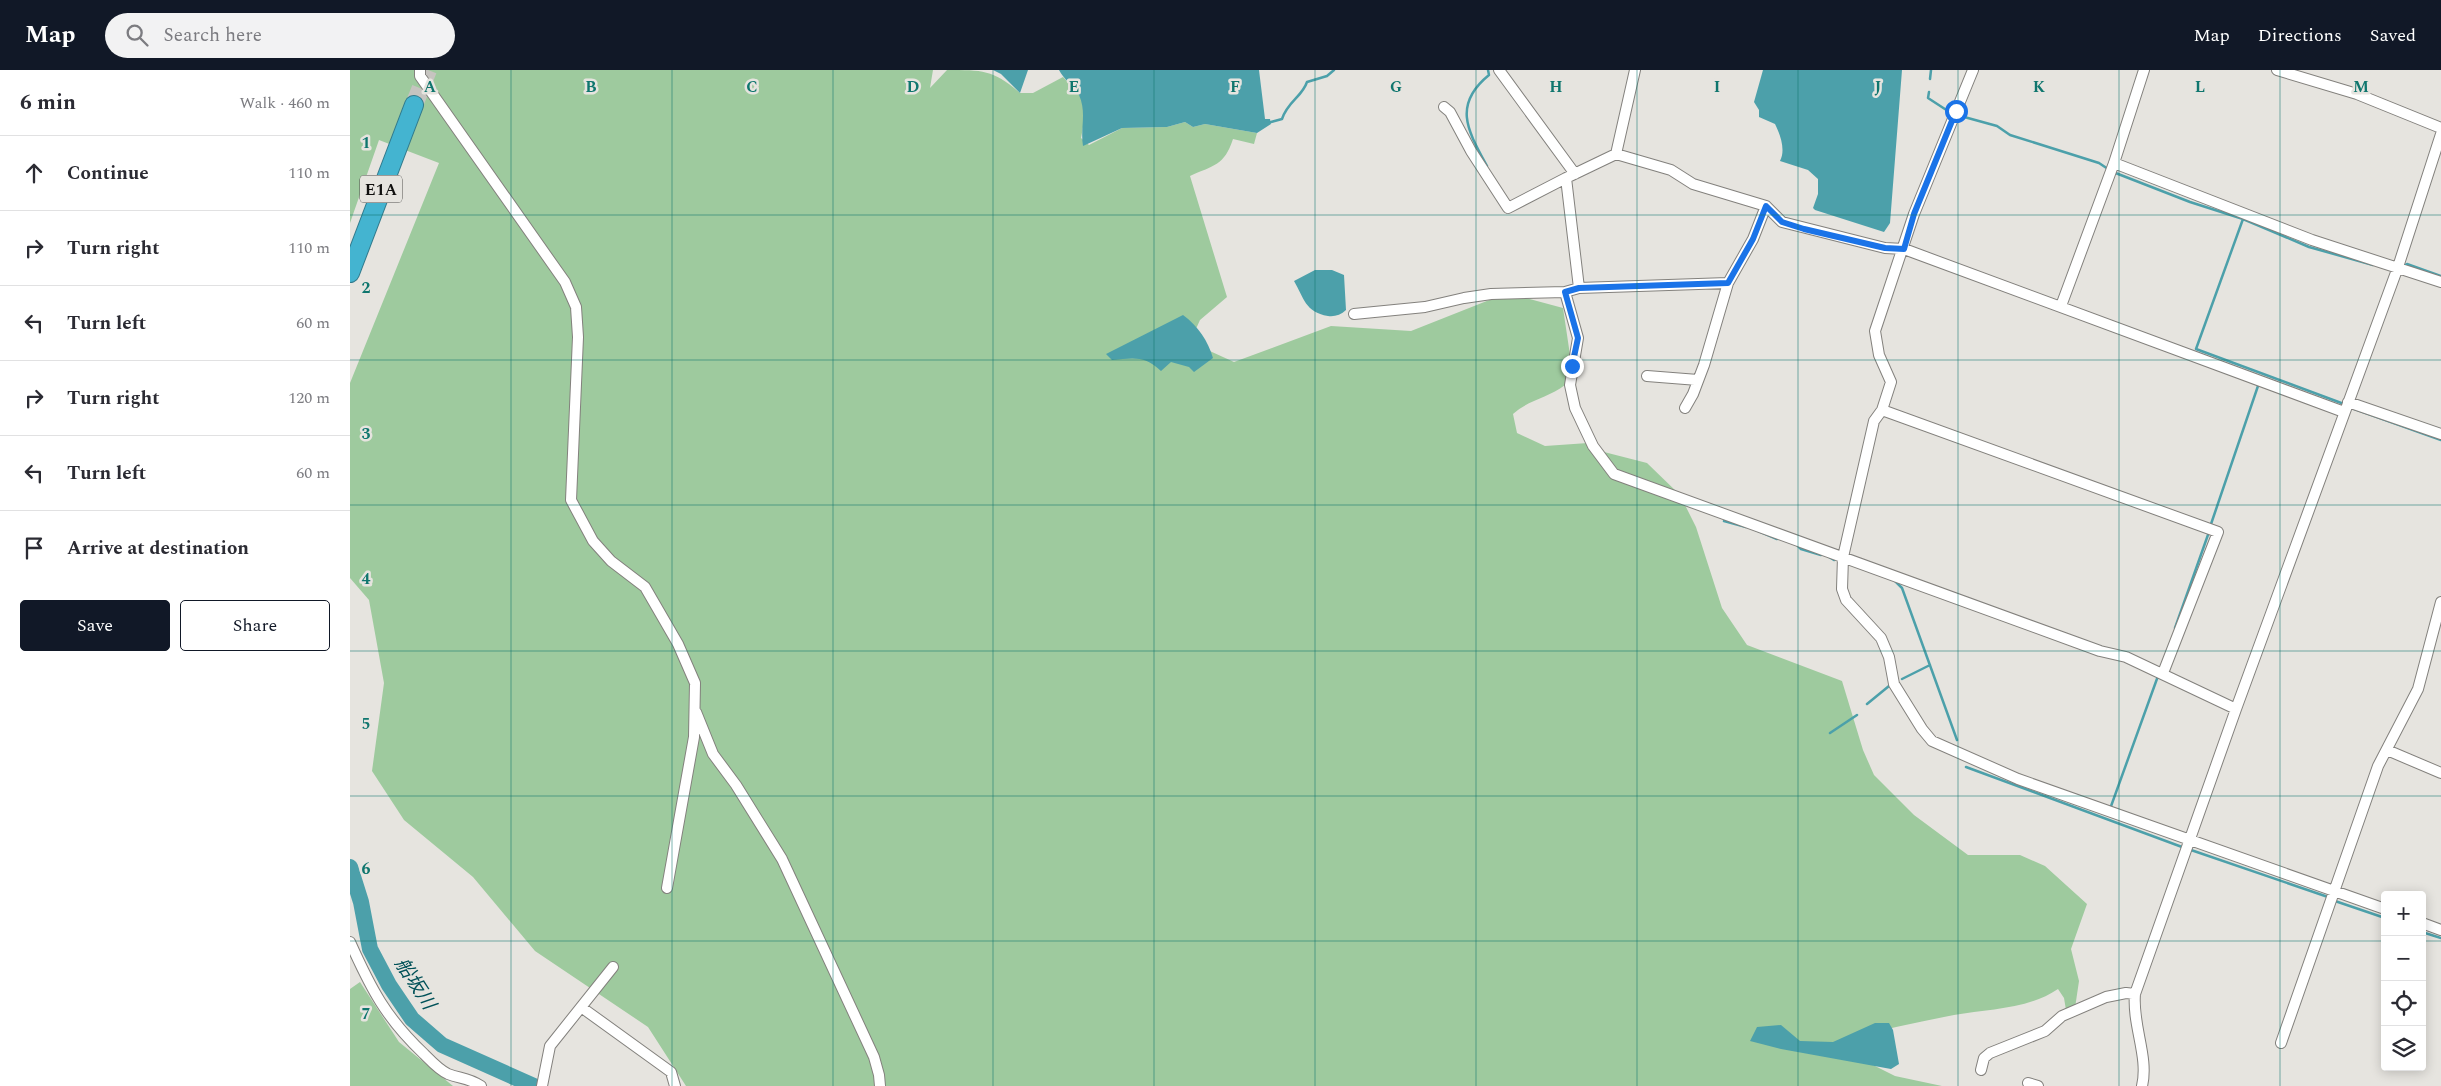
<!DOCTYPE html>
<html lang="en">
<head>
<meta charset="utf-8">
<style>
	body { margin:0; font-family:Spectral,"Noto Sans JP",serif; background:#f2f2f3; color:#2b2b33 }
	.controls { position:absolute; right:15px; bottom:15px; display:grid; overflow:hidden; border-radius:5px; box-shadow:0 2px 12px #0003 }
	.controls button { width:45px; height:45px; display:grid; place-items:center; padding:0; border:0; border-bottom:1px solid #e1e1e2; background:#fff; color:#2b2b33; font:25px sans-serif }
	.stop { position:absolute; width:15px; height:15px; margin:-11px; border:4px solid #1a73e8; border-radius:50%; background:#fff }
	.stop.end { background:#1a73e8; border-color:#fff; box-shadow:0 1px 5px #0008 }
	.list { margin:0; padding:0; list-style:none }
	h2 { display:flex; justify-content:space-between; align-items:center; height:65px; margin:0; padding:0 20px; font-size:21px }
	h2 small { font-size:16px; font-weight:400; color:#7c7c81 }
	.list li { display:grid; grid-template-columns:32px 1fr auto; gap:15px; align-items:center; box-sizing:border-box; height:75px; padding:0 20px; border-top:1px solid #e1e1e2 }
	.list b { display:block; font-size:19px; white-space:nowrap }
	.list em { font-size:16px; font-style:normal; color:#7c7c81 }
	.actions { display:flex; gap:10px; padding:15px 20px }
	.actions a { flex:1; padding:11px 0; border:1px solid #111827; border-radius:5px; text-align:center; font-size:18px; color:#111827 }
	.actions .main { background:#111827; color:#fff }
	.icon { flex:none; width:28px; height:28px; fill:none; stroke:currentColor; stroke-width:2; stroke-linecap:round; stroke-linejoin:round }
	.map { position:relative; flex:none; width:2091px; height:1016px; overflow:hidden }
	header { display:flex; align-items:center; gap:30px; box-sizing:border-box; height:70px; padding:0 25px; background:#111827; color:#fff }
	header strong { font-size:24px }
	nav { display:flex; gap:28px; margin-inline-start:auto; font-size:18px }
	.search { width:350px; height:45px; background:#f2f2f3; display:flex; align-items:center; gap:12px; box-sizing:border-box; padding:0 18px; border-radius:28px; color:#7c7c81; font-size:19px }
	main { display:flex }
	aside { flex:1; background:#fff }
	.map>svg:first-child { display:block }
</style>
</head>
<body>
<header>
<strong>Map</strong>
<div class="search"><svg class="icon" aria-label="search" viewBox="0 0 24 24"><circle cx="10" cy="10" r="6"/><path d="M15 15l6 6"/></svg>Search here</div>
<nav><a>Map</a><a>Directions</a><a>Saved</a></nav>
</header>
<main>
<aside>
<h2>6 min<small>Walk · 460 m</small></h2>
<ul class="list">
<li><svg class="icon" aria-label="ahead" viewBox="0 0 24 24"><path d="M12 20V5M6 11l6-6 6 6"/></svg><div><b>Continue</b></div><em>110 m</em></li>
<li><svg class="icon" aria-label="right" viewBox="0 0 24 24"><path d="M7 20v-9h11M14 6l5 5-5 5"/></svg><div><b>Turn right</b></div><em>110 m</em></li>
<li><svg class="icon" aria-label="left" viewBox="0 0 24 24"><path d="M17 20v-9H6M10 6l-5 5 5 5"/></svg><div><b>Turn left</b></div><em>60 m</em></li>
<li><svg class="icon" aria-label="right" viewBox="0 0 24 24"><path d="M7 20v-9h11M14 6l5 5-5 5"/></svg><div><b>Turn right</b></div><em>120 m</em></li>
<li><svg class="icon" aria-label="left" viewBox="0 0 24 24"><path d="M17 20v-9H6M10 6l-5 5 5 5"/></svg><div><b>Turn left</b></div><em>60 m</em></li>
<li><svg class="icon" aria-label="arrive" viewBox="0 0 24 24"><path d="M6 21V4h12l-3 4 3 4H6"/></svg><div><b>Arrive at destination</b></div></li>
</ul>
<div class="actions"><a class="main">Save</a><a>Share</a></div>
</aside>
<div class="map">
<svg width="2091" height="1016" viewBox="0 0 2091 1016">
	<rect width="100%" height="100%" fill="#e6e4df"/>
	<!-- green -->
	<path fill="#9eca9e" d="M0,0H583L580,18L597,0C633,0 644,0 670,23H683L713,7C717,12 723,16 727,21C737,34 734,54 731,68L739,75L772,58L817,57L835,52L843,57L855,54L907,63L904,74L883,69C874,96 864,95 840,106L877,227L850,250L840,272L884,292L981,256L1061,261L1157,223L1213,238L1220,285L1215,315C1198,328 1178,330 1163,344L1167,363L1195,376L1238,373L1254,382L1297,393L1330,425L1346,457L1372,538L1397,575L1492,611L1513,680L1524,705L1564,745L1618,785H1670L1695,796L1737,834L1721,879L1729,911L1725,938L1716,940L1714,928L1708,919C1679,939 1639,939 1604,945C1568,952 1532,960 1495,969L1499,983L1545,1006L1592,1016H336L298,957L185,881L123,807L54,750L22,701L34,613L19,530L0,508V313L89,93L29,70L0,153Z
		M10,912L49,972L103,1016H0V919Z"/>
	<!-- water -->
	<path fill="#4ca0aa" d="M643,0H678L670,23L651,4Z
		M709,0H909L915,49H920L921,54L907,63L855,54L843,57L835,52L817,57L772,58L733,76C730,58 737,43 729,25C724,16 714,10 709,0Z
		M1413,0H1552L1540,153L1534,162L1465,140L1463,138L1468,124V109L1458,100L1430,91C1436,80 1430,64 1425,54L1409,47V40L1404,32Z
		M965,200H982L994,205L996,240C991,245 984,247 978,246C955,242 954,228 944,211Z
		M833,245C848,256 858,271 863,288L844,302L839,297L821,292L811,301C795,285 783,288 762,290L756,284Z
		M1525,953H1539L1543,960L1549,994L1541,999L1431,979L1400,971L1407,957L1431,955L1450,971L1483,972Z"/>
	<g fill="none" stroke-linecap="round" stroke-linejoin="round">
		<!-- stream -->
		<path stroke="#4ca0aa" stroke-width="2.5" d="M1580,9L1581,0
			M1579,22L1578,28L1601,43
			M1607,45L1647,56L1660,65L1749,93L1758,99
			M921,52L932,49C938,31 952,27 957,12L977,6L984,0
			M1137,96C1118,61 1102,35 1139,5L1138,0
			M1763,102L1840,132L1893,149L1959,177L2023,195
			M1893,149L1846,279L1994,334
			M2053,196L2057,194L2091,206
			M1999,337L2091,370
			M1374,451L1396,457
			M1860,457L1909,313
			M1406,460L1427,469
			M1447,475L1451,479L1471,485
			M1479,487L1484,490
			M1545,511L1552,518L1607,670
			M1825,558L1859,462
			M1552,609L1580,595
			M1517,634L1539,616
			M1480,663L1507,645
			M1616,697L1832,777
			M1760,739L1808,606
			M1841,780L1978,827
			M1985,831L2035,848
			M2072,862L2091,868"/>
		<!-- river -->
		<path stroke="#4ca0aa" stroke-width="16" d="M0,797L11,832L20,879L39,915L62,949L92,975L184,1016"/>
		<!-- highway-tunnel -->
		<path stroke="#c6c4c0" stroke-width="18" stroke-dasharray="18 9" stroke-linecap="butt" d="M64,35L78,0"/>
		<!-- street casing -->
		<g stroke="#83817d" stroke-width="12">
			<path id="street" d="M70,0V6L215,212L226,237L228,267L221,430L243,471L261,491L295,517L328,574L345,613L344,667L317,818
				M1149,0L1225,104
				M1623,0L1564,144L1525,261L1529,285L1541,312L1532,340L1524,351L1493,487L1492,519L1496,530L1531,568L1539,587L1544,614L1572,659L1582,671L1668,709L2035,839
				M1927,0L2007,24L2091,58
				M1094,37L1100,42L1121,81L1158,138L1216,108
				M1266,84L1285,0
				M1764,93L1962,170L2091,212
				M1229,218L1378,213
				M1711,236L1764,93L1794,0
				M1004,244L1075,237L1114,228L1141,224L1215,222
				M1297,306L1348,310
				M1998,332L2091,364
				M1335,338L1343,324L1354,295L1378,213L1403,169L1416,136
				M1532,340L1868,462L1813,603
				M1886,639L1776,587L1750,581L1264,404L1243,376L1225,338L1220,315L1228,268L1215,222L1229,218L1216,108L1266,84L1321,100L1343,114L1416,136L1432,152L1535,178L1554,179L1994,342
				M346,642L363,684L386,715L432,789L524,987L529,1005L530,1016
				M2037,680L2091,703
				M2072,853L2091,860
				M0,872C21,919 36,948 74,984C81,991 89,1000 98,1004C111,1009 117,1007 131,1016
				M231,937L321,1002L325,1016
				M1931,973L2028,696L2068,619L2091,532
				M1631,1000L1634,988L1640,983L1695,961L1712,946L1756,927L1776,923L1785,924
				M1678,1013L1688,1016
				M192,1016L200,976L263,897
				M1792,1016C1799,987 1782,955 1785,924L1886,639L2048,197L2091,64"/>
		</g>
		<!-- highway casing -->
		<g stroke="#327a8c" stroke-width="20">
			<path id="highway" d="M0,203L64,35"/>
		</g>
		<!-- street -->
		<use href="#street" stroke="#fff" stroke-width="10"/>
		<!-- highway -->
		<use href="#highway" stroke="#44b4d0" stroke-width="18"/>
	</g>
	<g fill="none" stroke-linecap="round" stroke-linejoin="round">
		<!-- route -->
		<path stroke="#1a73e8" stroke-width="6" d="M1222,296L1228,268L1215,222L1229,218L1378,213L1403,169L1416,136L1432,152L1454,159L1535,178L1554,179L1564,144L1606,41"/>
	</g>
	<!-- grid -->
	<path fill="none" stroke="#0f766e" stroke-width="1" stroke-opacity="0.55" d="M161,0V1016M322,0V1016M483,0V1016M643,0V1016M804,0V1016M965,0V1016M1126,0V1016M1287,0V1016M1448,0V1016M1608,0V1016M1769,0V1016M1930,0V1016M0,145H2091M0,290H2091M0,435H2091M0,581H2091M0,726H2091M0,871H2035M2072,871H2091"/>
	<g text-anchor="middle" stroke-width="5" stroke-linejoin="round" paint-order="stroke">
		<!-- shield labels -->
		<rect fill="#e6e4df" stroke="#504f4d" stroke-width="1" x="10" y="105.5" width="42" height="27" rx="4"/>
		<g font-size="16" font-weight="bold" fill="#100f0e">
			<text x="31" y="125">E1A</text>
		</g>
		<!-- water labels -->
		<g font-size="19" font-style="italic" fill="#015158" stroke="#e6e4df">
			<text transform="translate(66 913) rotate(57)" y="7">船坂川</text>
		</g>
	</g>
	<g font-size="16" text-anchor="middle" font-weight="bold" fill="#0f766e" stroke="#e6e4df" stroke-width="5" stroke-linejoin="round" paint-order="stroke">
		<text x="80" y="22">A</text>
		<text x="241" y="22">B</text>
		<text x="402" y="22">C</text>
		<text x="563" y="22">D</text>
		<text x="724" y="22">E</text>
		<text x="885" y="22">F</text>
		<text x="1046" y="22">G</text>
		<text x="1206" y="22">H</text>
		<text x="1367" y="22">I</text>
		<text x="1528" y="22">J</text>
		<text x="1689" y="22">K</text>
		<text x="1850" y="22">L</text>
		<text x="2011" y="22">M</text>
		<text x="16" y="78">1</text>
		<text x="16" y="223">2</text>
		<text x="16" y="369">3</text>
		<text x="16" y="514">4</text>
		<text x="16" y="659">5</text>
		<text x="16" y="804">6</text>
		<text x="16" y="949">7</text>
	</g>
</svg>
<div class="controls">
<button>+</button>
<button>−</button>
<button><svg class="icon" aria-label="locate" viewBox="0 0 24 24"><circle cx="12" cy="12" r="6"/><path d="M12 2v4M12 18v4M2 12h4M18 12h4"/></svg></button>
<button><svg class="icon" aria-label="layers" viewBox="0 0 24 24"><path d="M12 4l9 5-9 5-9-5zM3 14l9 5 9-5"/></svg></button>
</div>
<div class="stop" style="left:1606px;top:41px"></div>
<div class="stop end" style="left:1222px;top:296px"></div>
</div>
</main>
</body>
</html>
